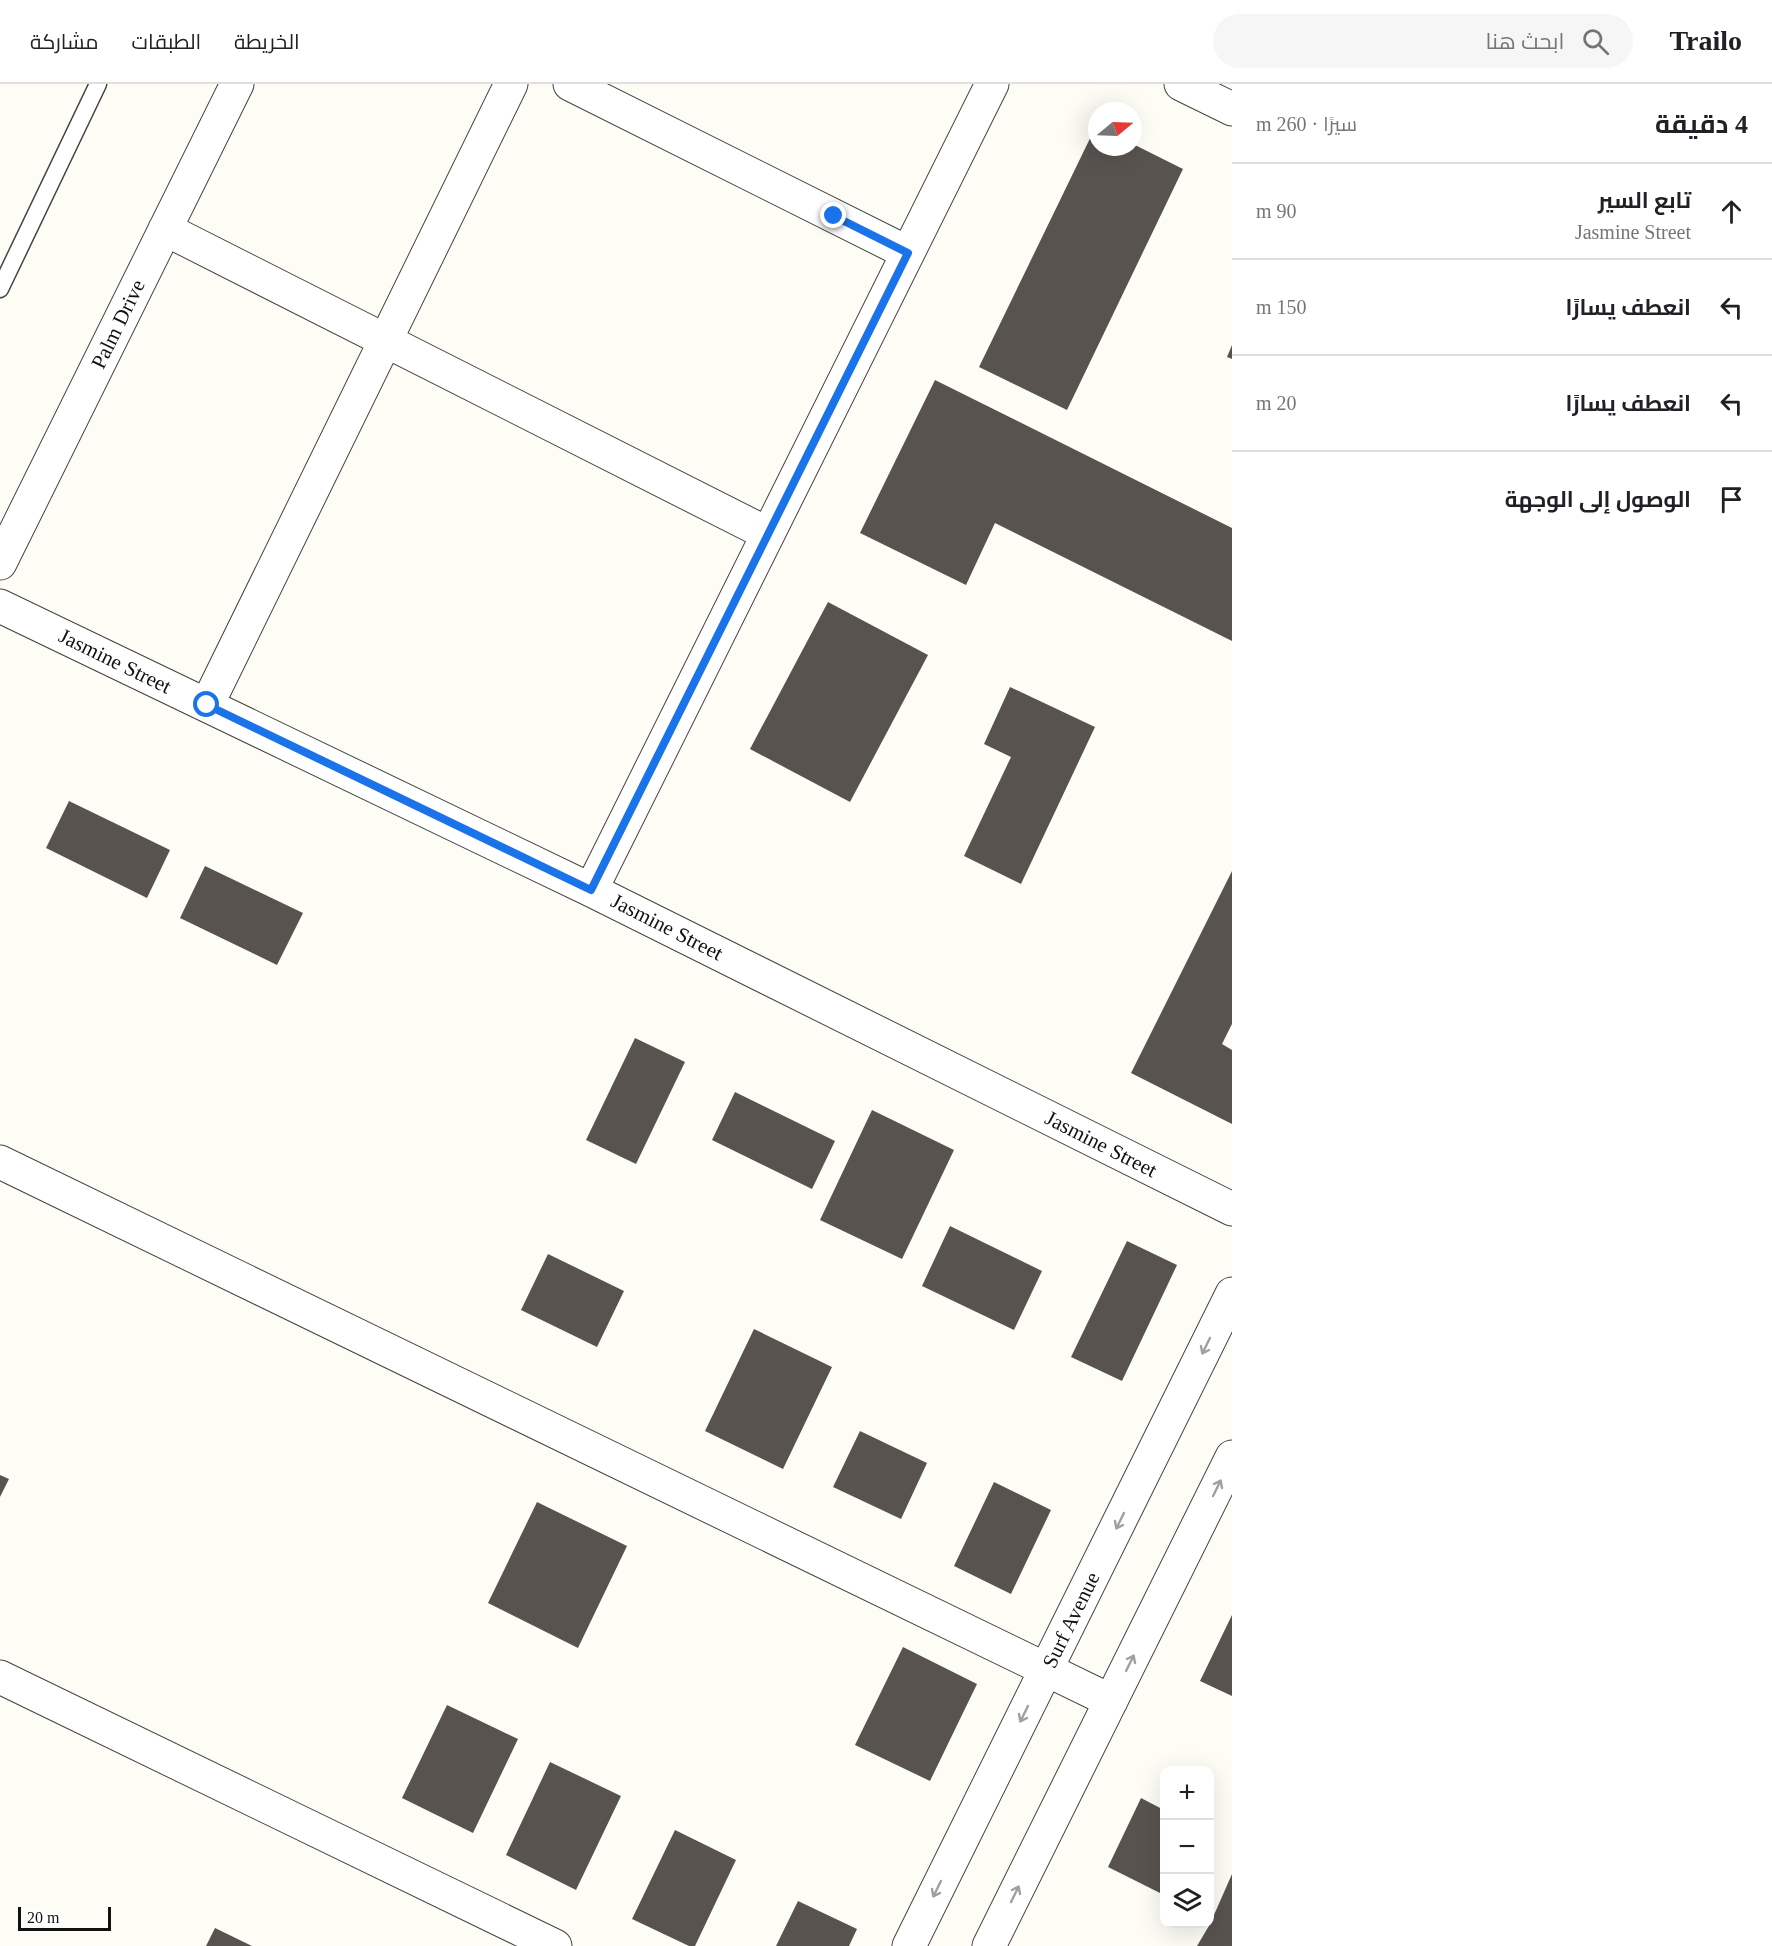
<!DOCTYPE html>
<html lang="ar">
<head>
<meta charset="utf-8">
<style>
	body { margin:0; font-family:"Times New Roman",Cairo,serif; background:#f6f6f6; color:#202124; direction:rtl }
	.controls { position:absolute; right:18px; bottom:18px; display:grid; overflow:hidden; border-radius:12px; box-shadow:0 6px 24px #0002 }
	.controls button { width:54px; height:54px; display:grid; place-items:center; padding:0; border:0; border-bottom:2px solid #e0e0e0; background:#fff; color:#202124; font:30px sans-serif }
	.compass { position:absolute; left:1088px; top:18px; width:54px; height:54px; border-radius:50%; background:#fff; box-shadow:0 6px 24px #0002; rotate:71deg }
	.scale { position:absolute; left:18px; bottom:15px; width:93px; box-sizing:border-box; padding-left:6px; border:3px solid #111; border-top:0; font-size:16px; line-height:21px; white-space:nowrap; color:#111; -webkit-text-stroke:4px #fff; paint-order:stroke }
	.stop { position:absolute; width:18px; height:18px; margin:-14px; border:4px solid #1a73e8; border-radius:50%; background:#fff }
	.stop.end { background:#1a73e8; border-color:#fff; box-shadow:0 2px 6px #0008 }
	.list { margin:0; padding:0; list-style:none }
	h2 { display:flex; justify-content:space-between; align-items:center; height:78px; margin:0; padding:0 24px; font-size:26px }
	h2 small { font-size:20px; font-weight:400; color:#757577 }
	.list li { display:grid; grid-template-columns:39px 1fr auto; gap:18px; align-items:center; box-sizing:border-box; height:96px; padding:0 24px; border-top:2px solid #e0e0e0 }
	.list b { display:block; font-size:22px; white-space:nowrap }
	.list p { margin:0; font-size:20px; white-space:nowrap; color:#757577 }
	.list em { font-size:20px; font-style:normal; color:#757577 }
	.icon { flex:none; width:33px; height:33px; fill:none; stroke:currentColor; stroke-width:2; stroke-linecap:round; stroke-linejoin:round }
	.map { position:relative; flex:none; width:1232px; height:1862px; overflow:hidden; direction:ltr }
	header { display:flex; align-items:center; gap:36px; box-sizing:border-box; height:84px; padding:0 30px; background:#fff; border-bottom:2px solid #e0e0e0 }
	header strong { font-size:28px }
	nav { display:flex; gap:33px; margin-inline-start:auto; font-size:21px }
	.search { width:420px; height:54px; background:#f6f6f6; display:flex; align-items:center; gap:15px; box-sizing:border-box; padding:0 21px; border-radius:33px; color:#757577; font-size:22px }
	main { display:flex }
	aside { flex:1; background:#fff }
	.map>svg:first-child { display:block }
</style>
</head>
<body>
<header>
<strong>Trailo</strong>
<div class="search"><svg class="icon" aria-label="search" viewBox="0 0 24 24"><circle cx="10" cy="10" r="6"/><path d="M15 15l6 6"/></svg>ابحث هنا</div>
<nav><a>الخريطة</a><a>الطبقات</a><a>مشاركة</a></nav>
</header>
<main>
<aside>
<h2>4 دقيقة<small>سيرًا · 260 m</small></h2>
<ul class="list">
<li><svg class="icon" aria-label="ahead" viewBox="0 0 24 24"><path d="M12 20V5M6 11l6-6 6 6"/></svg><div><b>تابع السير</b><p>Jasmine Street</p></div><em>90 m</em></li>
<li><svg class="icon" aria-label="left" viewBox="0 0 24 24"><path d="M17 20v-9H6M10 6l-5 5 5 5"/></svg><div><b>انعطف يسارًا</b></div><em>150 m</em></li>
<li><svg class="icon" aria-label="left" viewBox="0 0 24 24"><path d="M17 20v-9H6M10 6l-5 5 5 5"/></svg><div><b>انعطف يسارًا</b></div><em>20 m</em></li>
<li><svg class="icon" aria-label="arrive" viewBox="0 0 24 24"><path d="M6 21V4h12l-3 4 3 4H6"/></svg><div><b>الوصول إلى الوجهة</b></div></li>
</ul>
</aside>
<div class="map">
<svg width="1232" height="1862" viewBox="0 0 1232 1862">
	<rect width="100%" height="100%" fill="#fefdf5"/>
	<!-- building -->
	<path fill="#58534e" d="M1097,40V63H1133V60L1183,85L1067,326L979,283Z
		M1232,261V275L1227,273Z
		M935,296L1232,444V557L995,439L966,501L860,449Z
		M828,518L928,571L850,718L750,665Z
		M1010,603L1095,643L1021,800L964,772L1011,673L984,660Z
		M69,717L170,766L147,814L46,764Z
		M205,782L303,829L277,881L180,834Z
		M1232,787V940L1222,960L1232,966V1040L1131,989Z
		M635,954L685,978L636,1080L586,1056Z
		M735,1008L835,1057L812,1105L712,1056Z
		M872,1026L954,1066L902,1175L820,1136Z
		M950,1142L1042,1187L1014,1246L922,1202Z
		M1127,1157L1177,1181L1122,1297L1071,1273Z
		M548,1170L624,1207L597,1263L521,1226Z
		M754,1245L832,1283L783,1385L705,1347Z
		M860,1347L927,1379L901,1435L833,1403Z
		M0,1391L9,1395L0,1413Z
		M994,1398L1051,1426L1011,1510L954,1482Z
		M537,1418L627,1462L578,1564L488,1519Z
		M1232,1531V1612L1200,1597Z
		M903,1563L977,1600L930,1697L855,1661Z
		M447,1621L518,1655L473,1749L402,1714Z
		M550,1678L621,1712L576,1806L506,1771Z
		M1141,1714L1164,1726V1811L1108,1783Z
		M675,1746L736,1776L695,1862H689L632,1835Z
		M1232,1790V1862H1197L1210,1840Z
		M798,1817L857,1845L849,1862H776Z
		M215,1844L252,1862H206Z"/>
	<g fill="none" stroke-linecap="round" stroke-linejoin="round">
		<!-- lane casing -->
		<g stroke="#444" stroke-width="19">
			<path id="lane" d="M0,205L98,0"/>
		</g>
		<!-- street casing -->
		<g stroke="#444" stroke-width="35">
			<path id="street" d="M570,0L908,169
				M1181,0L1232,25
				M165,145L768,450
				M0,479L237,0
				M0,522L591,806L1232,1125
				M207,621L511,0
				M591,806L992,0
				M0,1078L1111,1617
				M0,1593L555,1862
				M909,1862L1232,1210
				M989,1862L1232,1373"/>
		</g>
		<!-- lane -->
		<use href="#lane" stroke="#fff" stroke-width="16"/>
		<!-- street -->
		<use href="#street" stroke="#fff" stroke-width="33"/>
	</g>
	<!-- one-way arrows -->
	<defs><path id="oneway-shaft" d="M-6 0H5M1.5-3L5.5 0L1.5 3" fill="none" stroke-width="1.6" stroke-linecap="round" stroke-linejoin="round" transform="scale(1.5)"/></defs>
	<g stroke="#a0a0a0">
		<use href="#oneway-shaft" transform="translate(1206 1262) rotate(116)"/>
		<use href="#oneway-shaft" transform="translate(1217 1404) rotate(-64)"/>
		<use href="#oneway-shaft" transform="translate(1120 1437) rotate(116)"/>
		<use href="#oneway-shaft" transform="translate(1130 1579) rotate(-64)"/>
		<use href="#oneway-shaft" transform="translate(1024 1630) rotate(116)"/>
		<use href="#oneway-shaft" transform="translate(937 1805) rotate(116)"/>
		<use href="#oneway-shaft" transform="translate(1015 1810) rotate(-64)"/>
	</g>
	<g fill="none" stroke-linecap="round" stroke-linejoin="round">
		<!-- route -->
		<path stroke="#1a73e8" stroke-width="8" d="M207,621L591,806L908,169L834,132"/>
	</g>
	<g text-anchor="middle" stroke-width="6" stroke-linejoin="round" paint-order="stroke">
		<!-- street labels -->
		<g font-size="21" fill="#111" stroke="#fff">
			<text transform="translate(118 240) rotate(-64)" y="7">Palm Drive</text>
			<text transform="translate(115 577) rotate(26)" y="7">Jasmine Street</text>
			<text transform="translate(667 843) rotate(27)" y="7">Jasmine Street</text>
			<text transform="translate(1101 1060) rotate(27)" y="7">Jasmine Street</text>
			<text transform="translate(1071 1536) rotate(-64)" y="7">Surf Avenue</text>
		</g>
	</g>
</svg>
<div class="controls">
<button>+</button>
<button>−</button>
<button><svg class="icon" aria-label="layers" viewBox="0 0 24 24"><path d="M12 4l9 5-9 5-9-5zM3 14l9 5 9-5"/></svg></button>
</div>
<svg class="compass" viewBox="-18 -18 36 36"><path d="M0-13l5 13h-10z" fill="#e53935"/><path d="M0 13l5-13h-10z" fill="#757577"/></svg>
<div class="scale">20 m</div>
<div class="stop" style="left:207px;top:621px"></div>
<div class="stop end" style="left:834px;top:132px"></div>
</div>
</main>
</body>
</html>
